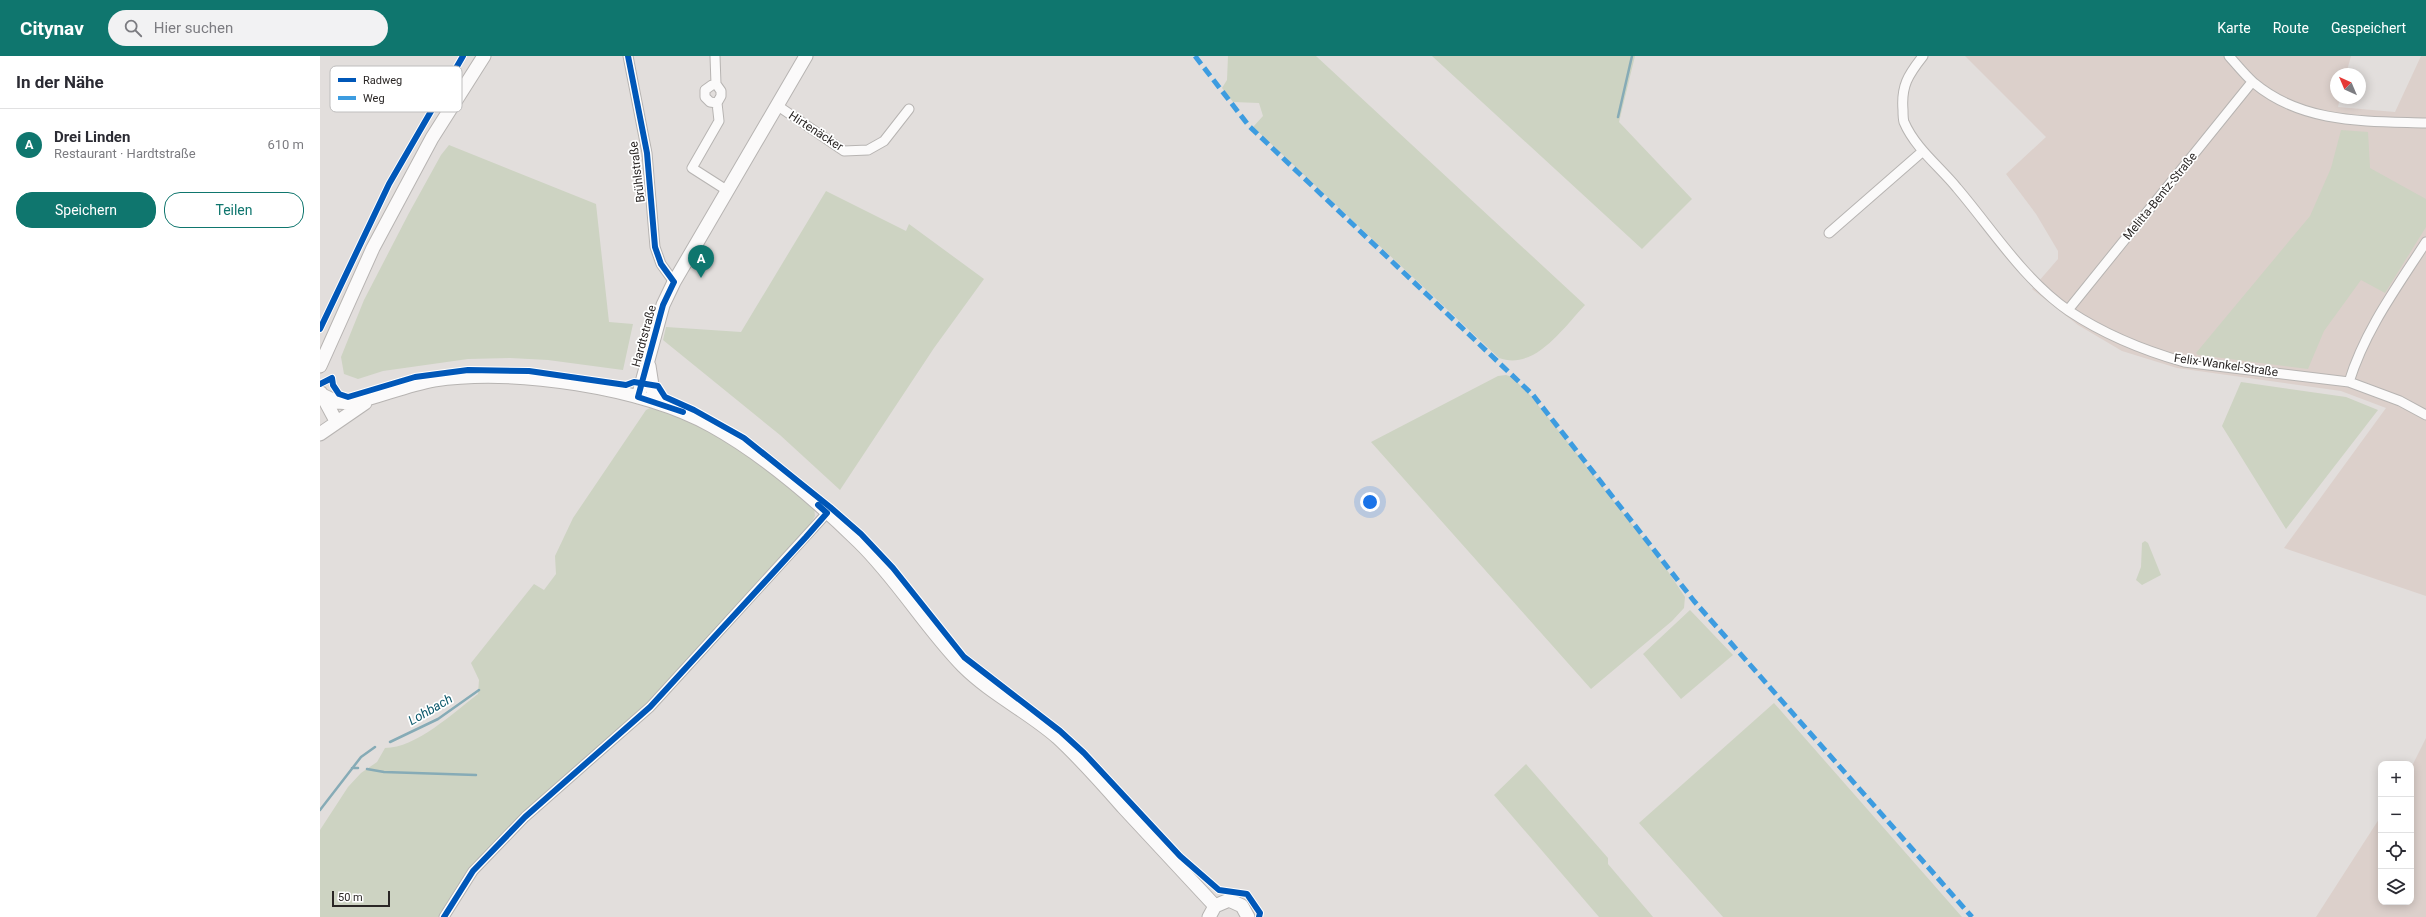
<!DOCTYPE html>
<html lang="de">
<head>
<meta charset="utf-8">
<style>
	body { margin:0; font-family:Roboto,sans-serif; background:#f2f2f3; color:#2b2b33 }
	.controls { position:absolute; right:12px; bottom:12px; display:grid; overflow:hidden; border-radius:8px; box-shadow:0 2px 10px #0003 }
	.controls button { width:36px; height:36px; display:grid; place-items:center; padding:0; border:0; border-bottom:1px solid #e1e1e2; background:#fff; color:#2b2b33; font:20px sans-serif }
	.compass { position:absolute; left:2010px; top:12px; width:36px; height:36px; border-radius:50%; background:#fff; box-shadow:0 2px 10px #0003; rotate:316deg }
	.scale { position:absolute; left:12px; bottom:10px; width:58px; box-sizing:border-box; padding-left:4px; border:2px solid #2a2625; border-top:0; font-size:11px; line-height:14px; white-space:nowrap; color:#2a2625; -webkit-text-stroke:3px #fff; paint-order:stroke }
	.you { position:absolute; left:1050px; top:446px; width:14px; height:14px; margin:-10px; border:3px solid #fff; border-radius:50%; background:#1a73e8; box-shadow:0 0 0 6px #1a73e833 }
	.badge { display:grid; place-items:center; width:26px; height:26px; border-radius:50%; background:#0f766e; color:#fff; font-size:13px; font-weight:700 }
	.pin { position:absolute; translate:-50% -33px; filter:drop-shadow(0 1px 2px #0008) }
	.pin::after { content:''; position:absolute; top:21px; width:14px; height:12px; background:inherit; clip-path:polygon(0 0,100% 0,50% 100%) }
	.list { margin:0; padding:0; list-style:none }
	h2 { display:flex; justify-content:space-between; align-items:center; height:52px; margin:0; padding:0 16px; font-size:17px }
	h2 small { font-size:13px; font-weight:400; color:#7c7c81 }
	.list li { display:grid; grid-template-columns:26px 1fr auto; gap:12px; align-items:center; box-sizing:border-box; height:72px; padding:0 16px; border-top:1px solid #e1e1e2 }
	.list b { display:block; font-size:15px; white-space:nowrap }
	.list p { margin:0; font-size:13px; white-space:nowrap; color:#7c7c81 }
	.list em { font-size:13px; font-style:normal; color:#7c7c81 }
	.actions { display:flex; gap:8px; padding:12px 16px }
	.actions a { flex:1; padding:9px 0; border:1px solid #0f766e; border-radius:16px; text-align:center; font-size:14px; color:#0f766e }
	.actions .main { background:#0f766e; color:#fff }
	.icon { flex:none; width:22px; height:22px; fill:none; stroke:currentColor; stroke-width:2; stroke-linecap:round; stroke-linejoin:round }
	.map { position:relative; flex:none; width:2106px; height:861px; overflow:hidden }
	header { display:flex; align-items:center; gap:24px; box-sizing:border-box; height:56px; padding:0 20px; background:#0f766e; color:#fff }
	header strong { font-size:19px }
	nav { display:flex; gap:22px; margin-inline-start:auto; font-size:14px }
	.search { width:280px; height:36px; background:#f2f2f3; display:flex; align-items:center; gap:10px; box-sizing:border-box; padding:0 14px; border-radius:22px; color:#7c7c81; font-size:15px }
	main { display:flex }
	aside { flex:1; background:#fff }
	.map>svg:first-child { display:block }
</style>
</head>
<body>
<header>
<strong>Citynav</strong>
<div class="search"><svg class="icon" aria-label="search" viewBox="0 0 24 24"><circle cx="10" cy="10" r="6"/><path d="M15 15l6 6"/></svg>Hier suchen</div>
<nav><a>Karte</a><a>Route</a><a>Gespeichert</a></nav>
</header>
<main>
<aside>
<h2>In der Nähe<small></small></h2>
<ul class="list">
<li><span class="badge">A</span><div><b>Drei Linden</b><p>Restaurant · Hardtstraße</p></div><em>610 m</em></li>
</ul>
<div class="actions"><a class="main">Speichern</a><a>Teilen</a></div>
</aside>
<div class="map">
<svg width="2106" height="861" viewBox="0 0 2106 861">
	<rect width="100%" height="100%" fill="#e2dedc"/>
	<!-- built -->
	<path fill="#dcd0cb" d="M1645,0H2031L2026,18H2016V42H2020L2018,51L2075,56L2101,0H2106V540L1964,492L2066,352L2021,335L1857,312L1802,295L1758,269L1712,233L1738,203V195L1716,158L1686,118L1726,81Z
		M2106,682V861H1996L2061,760V846H2091V712Z"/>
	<!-- green -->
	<path fill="#cdd3c2" d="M908,0H996L1265,249C1243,272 1215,315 1179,302L933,71L943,60L939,47L913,46L902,32L907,24Z
		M1112,0H1315L1299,66L1372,143L1322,193Z
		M2021,74L2048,76L2050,112L2106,143V171L2065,237L2041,224L2004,275L1988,313L1878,299L1876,297L1990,160L2011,112Z
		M129,89L276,148L289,266L313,268L303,314L228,304L190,302L148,303L63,315L38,323L24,318L21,301L44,244L89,157L121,99Z
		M506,135L586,175L589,168L664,223L614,292L520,434L460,379L343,284L346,271L421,276Z
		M1186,319L1192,321L1209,338L1243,380L1343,508L1365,541L1364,552L1352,565L1271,633L1051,386L1178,320Z
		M1921,326L2026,341L2058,354L1966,473L1902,370Z
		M332,351L388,373L420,392L494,451L495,460L490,469L324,652L170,791L136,832L119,861H0V774L28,731L41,717L57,706L65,692C96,692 133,657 158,638L159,624L151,607L214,528L224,534L236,518L235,500L253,462L326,354Z
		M1825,485L1828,487L1841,519L1822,529L1816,524L1821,511L1822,487Z
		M1370,554L1413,599L1361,643L1323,598Z
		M1454,647L1642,861H1403L1319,767Z
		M1206,708L1288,802V808L1333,861H1279L1174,739Z"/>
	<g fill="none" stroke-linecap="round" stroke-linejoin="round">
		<!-- stream -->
		<path stroke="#86abb6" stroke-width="2.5" d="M1298,61L1312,0
			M70,686L118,663L159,634
			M32,712H38
			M47,713L64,716L156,719
			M0,754L41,701L55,691"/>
		<!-- street casing -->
		<g stroke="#b7b4b2" stroke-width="11">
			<path id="street" d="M308,0L327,97L335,191L341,208L354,226
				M395,0L396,28L401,35V40L397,47L399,65L372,112L408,135
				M1603,0C1588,19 1581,30 1583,54C1583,58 1583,63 1584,66C1595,92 1620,111 1637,132C1672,173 1703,223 1749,255C1785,279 1822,294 1864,306L2029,326L2080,345L2106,359
				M1909,0C1917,9 1925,19 1934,27C1983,68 2046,65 2106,67
				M396,28L392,29L385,34V41L390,46L397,47
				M458,50L524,95L548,94L564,85L589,53
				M1509,177L1603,95
				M1748,254L1932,26
				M2029,326C2045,274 2077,231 2106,186
				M124,861L153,815L205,761L330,651L507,457"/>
		</g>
		<!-- secondary casing -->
		<g stroke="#b7b4b2" stroke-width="15">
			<path id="secondary" d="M0,310L53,192L112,82L164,0
				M329,310L333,336L338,347
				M1,337L16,365
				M2,339L17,346L31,347C59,341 86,329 114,324C194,312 322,331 392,370C446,400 495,443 539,486C578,524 605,571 643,610C671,638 707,655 737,681C761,703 782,727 803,751C834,784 864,817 895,850
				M318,341L343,249L354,226L486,0
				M0,378L45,347
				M889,861L895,850L909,844L922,850L928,861"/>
		</g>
		<!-- street -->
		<use href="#street" stroke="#fbfafa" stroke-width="9"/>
		<!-- secondary -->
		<use href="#secondary" stroke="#fbfafa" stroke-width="13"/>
		<!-- quiet -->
		<path stroke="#3d9ce0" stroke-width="5" stroke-dasharray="10 5" stroke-linecap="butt" d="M875,0L929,70L1213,339L1374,545L1652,861"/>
		<!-- cycleway casing -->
		<g stroke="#fff" stroke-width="8">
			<path id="cycleway" d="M308,0L327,97L335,191L341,208L354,226L343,249L318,341L363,356
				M0,273L69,128L143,0
				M0,328L12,322L13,329L19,338L28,341L95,321L148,314L209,315L306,329L314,326L338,330L345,341L374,354L424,382L510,451L541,478L573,512L644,601L740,675L764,697L860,800L899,834L927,838L940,857L939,861
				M124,861L153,815L205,761L330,651L486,481L507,457L498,449"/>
		</g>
		<!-- cycleway -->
		<use href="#cycleway" stroke="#0057b8" stroke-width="6"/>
	</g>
	<g text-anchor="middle" stroke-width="3.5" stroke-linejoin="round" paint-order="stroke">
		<!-- street labels -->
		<g font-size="12" fill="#2a2625" stroke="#fff">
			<text transform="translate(496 75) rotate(33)" y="4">Hirtenäcker</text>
			<text transform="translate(317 116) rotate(-97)" y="4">Brühlstraße</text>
			<text transform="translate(1840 140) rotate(-51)" y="4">Melitta-Bentz-Straße</text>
			<text transform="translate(324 280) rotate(-75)" y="4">Hardtstraße</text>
			<text transform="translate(1906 309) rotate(8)" y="4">Felix-Wankel-Straße</text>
		</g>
		<!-- water labels -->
		<g font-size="13" font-style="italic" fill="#0d596c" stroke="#fff">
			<text transform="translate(110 653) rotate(-30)" y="5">Lohbach</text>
		</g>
	</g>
	<!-- legend -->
	<rect x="10" y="10" width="132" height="46" rx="6" fill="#fff" stroke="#bfbebe" stroke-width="1"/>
	<rect x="18" y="22" width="18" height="4" fill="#0057b8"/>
	<rect x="18" y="40" width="18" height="4" fill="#3d9ce0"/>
	<g font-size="11" fill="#2a2625">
		<text x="43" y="28">Radweg</text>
		<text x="43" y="46">Weg</text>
	</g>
</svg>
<div class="controls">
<button>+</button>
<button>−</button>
<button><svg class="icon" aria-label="locate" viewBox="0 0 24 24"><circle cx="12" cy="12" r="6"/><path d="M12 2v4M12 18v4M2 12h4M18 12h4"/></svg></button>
<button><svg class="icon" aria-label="layers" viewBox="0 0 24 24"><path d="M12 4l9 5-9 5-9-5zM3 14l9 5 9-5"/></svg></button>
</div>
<svg class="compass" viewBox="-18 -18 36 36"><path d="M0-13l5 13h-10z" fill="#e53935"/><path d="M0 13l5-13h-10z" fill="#7c7c81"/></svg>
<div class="scale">50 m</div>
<div class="you"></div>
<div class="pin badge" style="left:381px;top:222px">A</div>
</div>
</main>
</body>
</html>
